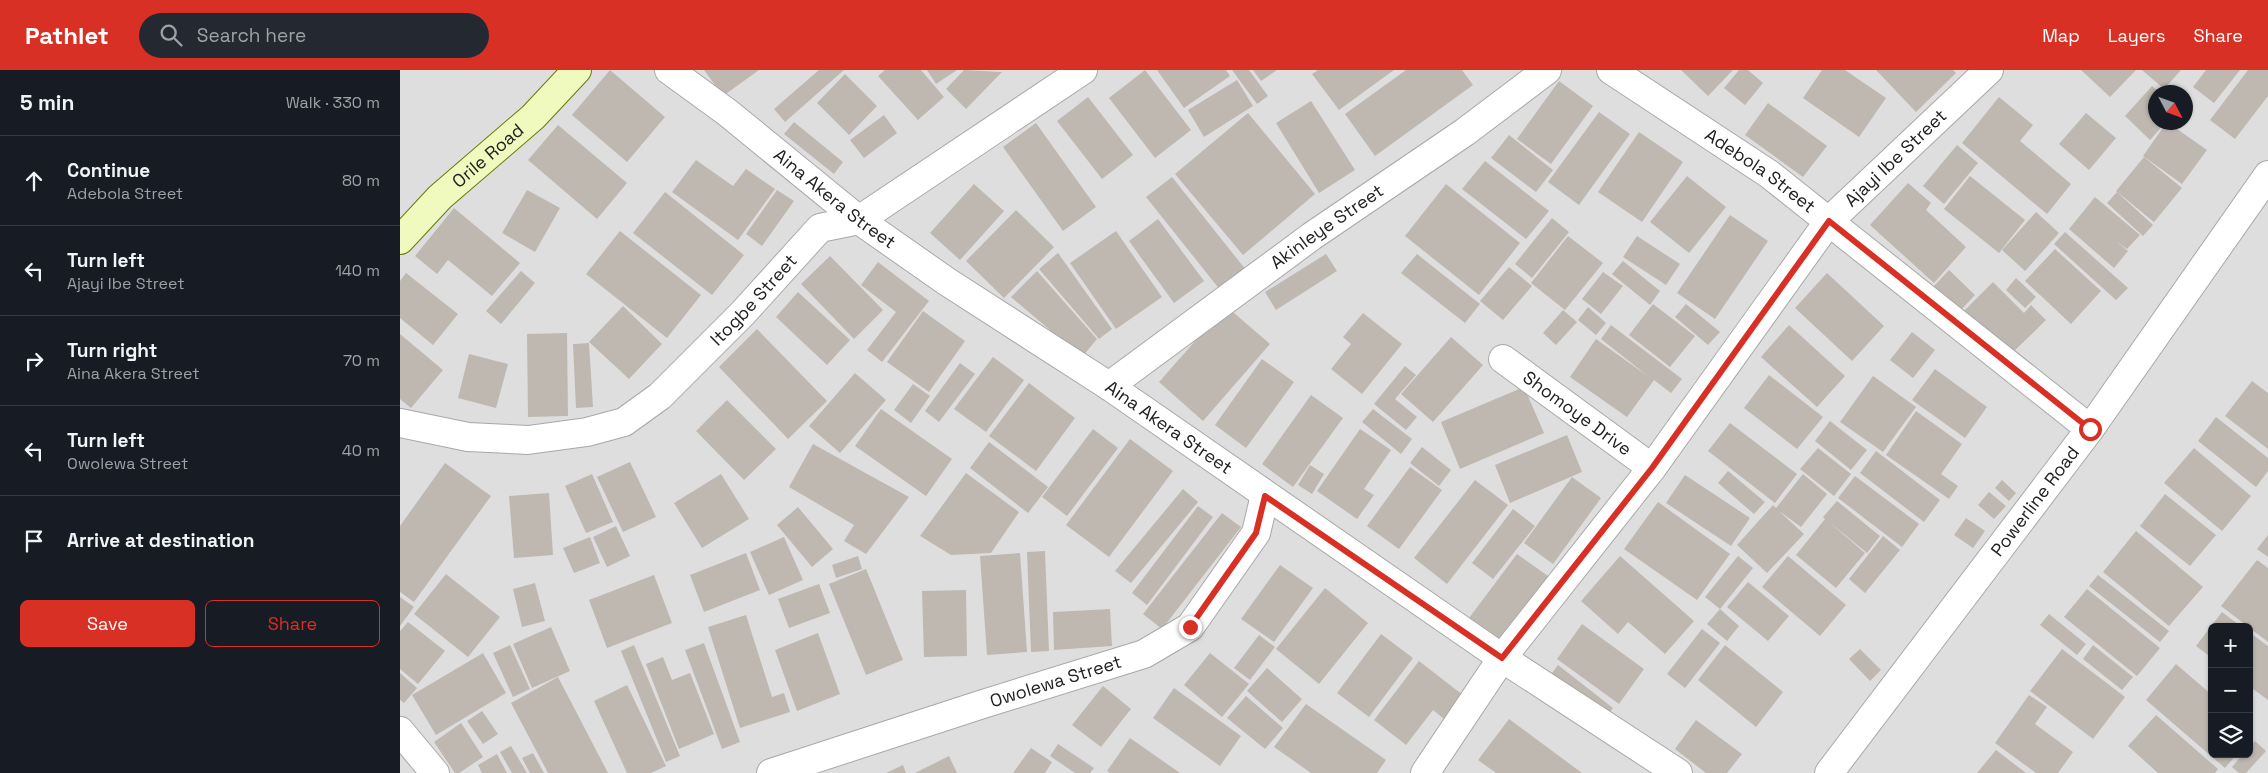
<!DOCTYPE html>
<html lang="en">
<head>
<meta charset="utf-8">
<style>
	body { margin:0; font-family:"Space Grotesk",sans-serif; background:#242831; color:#f1f3f6 }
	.controls { position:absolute; right:15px; bottom:15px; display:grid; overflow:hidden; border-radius:8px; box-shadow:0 1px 4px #0004 }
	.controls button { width:45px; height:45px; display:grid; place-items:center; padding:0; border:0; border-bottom:1px solid #363941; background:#171b24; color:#f1f3f6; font:25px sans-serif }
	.compass { position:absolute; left:1748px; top:15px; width:45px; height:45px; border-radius:50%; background:#171b24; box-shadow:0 1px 4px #0004; rotate:131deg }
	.stop { position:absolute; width:15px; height:15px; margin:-11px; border:4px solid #d93025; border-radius:50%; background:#fff }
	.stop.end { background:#d93025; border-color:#fff; box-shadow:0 1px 5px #0008 }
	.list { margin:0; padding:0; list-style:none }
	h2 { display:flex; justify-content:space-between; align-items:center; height:65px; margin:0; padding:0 20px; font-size:21px }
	h2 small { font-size:16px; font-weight:400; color:#9ea1a6 }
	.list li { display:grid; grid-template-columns:32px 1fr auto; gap:15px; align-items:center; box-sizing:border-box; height:90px; padding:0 20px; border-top:1px solid #363941 }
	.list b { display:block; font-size:19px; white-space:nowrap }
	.list p { margin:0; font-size:16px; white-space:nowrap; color:#9ea1a6 }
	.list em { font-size:16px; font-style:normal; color:#9ea1a6 }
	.actions { display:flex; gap:10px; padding:15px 20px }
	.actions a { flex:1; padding:11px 0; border:1px solid #d93025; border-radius:8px; text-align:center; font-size:18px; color:#d93025 }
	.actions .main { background:#d93025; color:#fff }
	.icon { flex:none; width:28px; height:28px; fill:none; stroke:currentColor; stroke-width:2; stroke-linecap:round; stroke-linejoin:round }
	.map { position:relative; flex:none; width:1868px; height:703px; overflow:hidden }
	header { display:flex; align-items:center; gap:30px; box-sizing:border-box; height:70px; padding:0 25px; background:#d93025; color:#fff }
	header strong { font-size:24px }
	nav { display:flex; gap:28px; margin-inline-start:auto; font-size:18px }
	.search { width:350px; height:45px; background:#242831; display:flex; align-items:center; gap:12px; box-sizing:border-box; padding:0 18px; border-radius:28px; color:#9ea1a6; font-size:19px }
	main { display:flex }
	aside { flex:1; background:#171b24 }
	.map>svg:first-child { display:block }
</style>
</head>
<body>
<header>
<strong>Pathlet</strong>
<div class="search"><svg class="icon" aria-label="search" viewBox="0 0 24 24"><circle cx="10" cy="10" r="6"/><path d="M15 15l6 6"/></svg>Search here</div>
<nav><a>Map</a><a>Layers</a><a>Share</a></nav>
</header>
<main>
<aside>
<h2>5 min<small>Walk · 330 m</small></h2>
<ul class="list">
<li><svg class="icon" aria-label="ahead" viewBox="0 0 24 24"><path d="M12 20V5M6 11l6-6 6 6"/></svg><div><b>Continue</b><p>Adebola Street</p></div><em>80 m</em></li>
<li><svg class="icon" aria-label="left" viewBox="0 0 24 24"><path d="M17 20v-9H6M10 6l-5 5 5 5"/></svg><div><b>Turn left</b><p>Ajayi Ibe Street</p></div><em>140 m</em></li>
<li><svg class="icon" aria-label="right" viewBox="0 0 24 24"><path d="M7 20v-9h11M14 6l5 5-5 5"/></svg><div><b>Turn right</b><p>Aina Akera Street</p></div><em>70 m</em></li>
<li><svg class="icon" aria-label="left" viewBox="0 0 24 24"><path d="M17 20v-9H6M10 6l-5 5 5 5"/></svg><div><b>Turn left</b><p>Owolewa Street</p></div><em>40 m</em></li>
<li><svg class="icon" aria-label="arrive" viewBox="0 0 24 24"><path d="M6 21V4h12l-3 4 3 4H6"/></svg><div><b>Arrive at destination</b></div></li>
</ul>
<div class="actions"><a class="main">Save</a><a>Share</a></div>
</aside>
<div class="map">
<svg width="1868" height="703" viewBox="0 0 1868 703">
	<rect width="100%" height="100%" fill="#f1efe8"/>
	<!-- residential -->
	<path fill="#dfdede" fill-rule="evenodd" d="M0,0H1868V703H0ZM1756,22H1786V52H1756ZM1812,557H1849V684H1812Z"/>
	<!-- building -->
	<path fill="#beb8b1" d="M210,0L265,47L227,92L172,45Z
		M304,0H359L323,26Z
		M419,0H444L385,52L374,39Z
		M485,0H521L544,27L518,50L478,6Z
		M527,0H557L536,14Z
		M564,0L602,2L566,39L546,19Z
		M745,0L791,60L755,88L709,28Z
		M757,0H826L830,6L784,38Z
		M832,0H849L868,26L857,34Z
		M853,0H877L861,11Z
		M918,0H994L939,40L912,4Z
		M1006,0H1062L1073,15L975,86L945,44Z
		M1281,0H1333L1308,26Z
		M1339,0H1348L1363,13L1345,35L1324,18Z
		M1422,0H1445L1486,28L1459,67L1403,28Z
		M1476,0H1553L1556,3L1516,42Z
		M1681,0H1736L1710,27Z
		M1742,0H1781L1764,19Z
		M1806,0H1840L1814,33L1793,17Z
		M1848,0H1868V26L1835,69L1810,50Z
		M445,4L477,36L449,65L417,33Z
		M837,10L853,36L804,67L788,40Z
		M1159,11L1193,36L1151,94L1117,69Z
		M1752,16L1759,22H1756V52H1766L1750,70L1725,46Z
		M688,27L733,85L702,109L657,51Z
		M1599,27L1633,55L1620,71L1671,114L1647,144L1562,73Z
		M911,31L955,100L919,123L876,53Z
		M1368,33L1427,76L1403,107L1345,65Z
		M1199,42L1230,64L1179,135L1148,112Z
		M848,43L915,124L843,185L775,104Z
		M1686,43L1716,68L1689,100L1659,74Z
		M484,45L497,63L464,88L450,70Z
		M394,52L443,92L434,104L384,64Z
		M1767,52L1807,80L1782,114L1743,86Z
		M636,53L696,137L663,161L603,77Z
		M158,55L227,113L197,149L128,90Z
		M1239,62L1283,92L1242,152L1198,122Z
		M1109,65L1153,100L1136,122L1091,88Z
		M1557,75L1578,93L1544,134L1523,116Z
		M1744,87L1782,118L1754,152L1716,121Z
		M296,90L333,116L346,99L375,119L338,170L272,122Z
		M1085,91L1149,141L1126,169L1062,119Z
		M1287,106L1326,137L1289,183L1250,152Z
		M1570,106L1625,150L1599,183L1544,139Z
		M772,107L846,200L821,221L746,127Z
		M1508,113L1531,133L1526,140L1566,177L1534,213L1470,155Z
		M574,114L604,141L560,190L530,163Z
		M1046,114L1120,173L1079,225L1005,166Z
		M127,120L160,138L135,182L102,163Z
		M377,120L394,131L362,176L346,164Z
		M265,122L344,185L312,225L233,163Z
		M1717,122L1753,155L1743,166L1707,133Z
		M1695,127L1740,165L1727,179L1716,171L1728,181L1714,198L1669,159Z
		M54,138L120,193L92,226L48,190L37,204L15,186Z
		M616,140L654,177L604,228L566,191Z
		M1636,142L1659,163L1625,201L1602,180Z
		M1330,145L1368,171L1315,249L1277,223Z
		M1152,148L1169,162L1132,208L1115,194Z
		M758,149L804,211L774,233L729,171Z
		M220,161L301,225L267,268L186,204Z
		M716,161L762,227L716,259L670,193Z
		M1665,162L1728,218L1716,230L1654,174Z
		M1168,166L1203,193L1165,240L1131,213Z
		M1237,166L1280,194L1266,215L1223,187Z
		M1655,179L1701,221L1671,254L1625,211Z
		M658,183L712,259L699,269L639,199Z
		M926,184L937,201L876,240L865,222Z
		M1017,184L1080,234L1065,253L1001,203Z
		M430,186L483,240L454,269L401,214Z
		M1223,191L1260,221L1250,235L1212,204Z
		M478,192L529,231L482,292L467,280L496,242L461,215Z
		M1109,197L1132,216L1103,250L1080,231Z
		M1549,200L1575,225L1561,240L1534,216Z
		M121,201L135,213L101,254L86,241Z
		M637,201L697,269L682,287L611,227Z
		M1203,202L1223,216L1201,244L1182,229Z
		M6,203L58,244L33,275L0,248V211Z
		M1427,203L1484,256L1452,291L1395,238Z
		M1616,208L1636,227L1625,238L1606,220Z
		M1593,212L1624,243L1631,235L1646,250L1608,287L1563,242Z
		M398,222L450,270L427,295L376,247Z
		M1253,234L1295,266L1270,297L1229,265Z
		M1286,234L1320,262L1308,275L1275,247Z
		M223,236L262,274L229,309L189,272Z
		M826,236L870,274L803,351L759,312Z
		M1188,237L1206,253L1196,265L1178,250Z
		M1163,240L1177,252L1156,275L1143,263Z
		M523,241L565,271L529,322L487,292Z
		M963,243L1002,274L962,324L931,299L951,274L943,267Z
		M1211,255L1282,309L1271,323L1254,310L1227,347L1170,307L1196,269L1249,307L1201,269Z
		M1389,255L1445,306L1417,337L1361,287Z
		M357,259L427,331L388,369L319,297Z
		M1512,262L1535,280L1513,308L1490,290Z
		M167,263L168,346L128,347L127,264Z
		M0,264L43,300L11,338L0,329Z
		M1051,267L1083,295L1033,352L1001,324Z
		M189,273L193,337L176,338L173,274Z
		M69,284L108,294L96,338L58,328Z
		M593,287L624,310L586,362L554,339Z
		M862,289L894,312L846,378L815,355Z
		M560,293L575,304L539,352L525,341Z
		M1005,296L1016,305L995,329L1017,347L1006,360L974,334Z
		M1535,299L1587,337L1565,368L1512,330Z
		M455,303L486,330L440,383L409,356Z
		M1369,305L1423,347L1397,379L1344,338Z
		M1473,306L1516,337L1483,382L1440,352Z
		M1852,311L1868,323V379L1825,346Z
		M629,313L675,348L636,401L589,366Z
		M513,314L530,326L511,353L494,340Z
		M1124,317L1144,363L1060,399L1041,352Z
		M911,325L943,348L893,417L862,394Z
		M327,330L376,379L344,410L296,361Z
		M481,339L552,389L526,426L455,376Z
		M973,339L1012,369L1001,384L962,352Z
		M1516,341L1562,374L1541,404L1558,416L1549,429L1486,385Z
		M1816,347L1868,388V401L1856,417L1798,371Z
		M1430,351L1467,380L1451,400L1415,371Z
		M1330,353L1397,404L1375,433L1308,381Z
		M693,359L718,378L667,446L642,427Z
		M960,359L991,380L964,419L974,425L957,449L917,421Z
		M1167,365L1182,402L1110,433L1095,395Z
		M730,369L773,401L709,487L666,455Z
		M589,372L648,417L628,443L570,398Z
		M413,374L509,427L466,484L444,471L454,455L389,417Z
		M1022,377L1051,400L1039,416L1010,393Z
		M1418,378L1451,404L1434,426L1400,399Z
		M1794,378L1851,426L1822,461L1764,413Z
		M1476,381L1540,430L1524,452L1460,403Z
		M230,392L256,447L223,462L197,407Z
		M45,393L91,426L14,532L0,522V456Z
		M910,395L924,404L912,424L898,415Z
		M1010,397L1042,420L999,479L967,456Z
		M1328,401L1365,432L1354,444L1318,413Z
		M566,403L619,442L591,483L551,485L520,466Z
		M192,404L213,452L186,463L165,416Z
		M321,404L349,449L302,478L274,433Z
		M1403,404L1427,424L1401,457L1379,441L1404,464L1367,503L1337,475L1373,435L1376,438Z
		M1285,405L1350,448L1331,476L1266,433Z
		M1455,406L1519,454L1502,477L1438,428Z
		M1172,407L1201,428L1153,494L1124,473Z
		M1075,410L1108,435L1047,514L1014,488Z
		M1602,410L1616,423L1609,431L1595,418Z
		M783,419L798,432L731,513L715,501Z
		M1589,422L1606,436L1594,449L1578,435Z
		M149,423L153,485L114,488L109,426Z
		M1765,424L1816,465L1790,496L1740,456Z
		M1437,431L1480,466L1467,483L1428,451L1465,483L1436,518L1396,485L1425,449L1423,447Z
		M1258,432L1330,484L1297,530L1224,479Z
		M798,436L813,447L747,535L732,523Z
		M398,437L433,479L412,497L377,455Z
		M1113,439L1135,456L1093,509L1072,493Z
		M822,443L841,457L762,559L743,544Z
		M1566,448L1585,461L1573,478L1554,465Z
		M216,456L230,486L207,497L193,467Z
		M1736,461L1803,517L1769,556L1703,502Z
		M1868,465V487L1857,479Z
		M1483,466L1500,480L1465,523L1449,509Z
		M190,467L200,493L174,503L163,478Z
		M384,467L403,510L369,525L350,482Z
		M645,481L649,581L631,582L627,482Z
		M346,483L360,520L304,542L290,505Z
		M620,483L627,582L587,585L580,486Z
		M1117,484L1148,506L1100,571L1069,548Z
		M458,486L462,499L436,508L432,495Z
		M1220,486L1294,551L1265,584L1228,552L1218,564L1181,531Z
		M1338,486L1353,498L1320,539L1339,556L1327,571L1307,554L1320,539L1305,527Z
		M1388,486L1446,535L1420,566L1362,517Z
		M1857,490L1868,498V572L1821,536Z
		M880,495L913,518L874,572L841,549Z
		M466,499L503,590L466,605L429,514Z
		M46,504L100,547L68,587L14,544Z
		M254,505L272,553L207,578L189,530Z
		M1698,505L1769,561L1760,572L1689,516Z
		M1348,512L1389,546L1368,571L1327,537Z
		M135,513L145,551L122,557L113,519Z
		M419,514L430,543L389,558L378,529Z
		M925,518L968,553L919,614L876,579Z
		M1687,519L1760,578L1737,606L1664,547Z
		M566,520L567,586L524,587L522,521Z
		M0,527L14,537L0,556Z
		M710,539L712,576L654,580L653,542Z
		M1822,542L1842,557H1812V588L1796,576Z
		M1649,544L1686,574L1677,585L1640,555Z
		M346,545L372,627L384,623L390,642L340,658L308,557Z
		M8,552L45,581L18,614L0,599V561Z
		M1182,554L1244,599L1219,634L1157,589Z
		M151,557L170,601L132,618L113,574Z
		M1302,559L1320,573L1285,618L1267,604Z
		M1849,562L1868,576V630L1849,616Z
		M418,563L440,624L397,641L375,580Z
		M981,564L1013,588L969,647L937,623Z
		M859,565L875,577L850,610L834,598Z
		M304,573L340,672L322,679L285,580Z
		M110,575L130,619L113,627L93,583Z
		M234,575L280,686L266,692L221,581Z
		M1325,575L1383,622L1356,657L1298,610Z
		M1693,575L1733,607L1722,620L1683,589Z
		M1460,579L1481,600L1470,611L1449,589Z
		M1662,579L1725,627L1693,669L1630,621Z
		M83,583L106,623L36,665L12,625Z
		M810,583L849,614L822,647L784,615Z
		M263,587L272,610L290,603L314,664L279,679L246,594Z
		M1019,591L1068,629L1049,653L1033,640L1006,675L974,650Z
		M1776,594L1812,625V684H1837L1825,698L1746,630Z
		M1158,595L1213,638L1202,653L1147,610Z
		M867,598L902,629L882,652L847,621Z
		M0,603L17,618L4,633L0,630Z
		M158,607L208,703H148L111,633Z
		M227,615L266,696L251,703H227L194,631Z
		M703,616L731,639L701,677L672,655Z
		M774,618L841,666L820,696L753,648Z
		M1629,625L1647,637L1635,654L1673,682L1658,703H1636L1595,673Z
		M846,626L883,658L865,679L827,648Z
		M906,634L986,690L977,703H911L874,677Z
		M82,641L98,664L83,674L67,651Z
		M1756,645L1818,699L1815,703H1758L1728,676Z
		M1109,649L1182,703H1096L1078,690Z
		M1296,650L1342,684L1327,703H1306L1275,679Z
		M61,653L83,687L59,703H55L34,672Z
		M730,668L780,703H710L707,701Z
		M1855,671L1866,681L1846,703H1839L1832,697L1843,684H1849V677Z
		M658,674L694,698L690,703H675L650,686Z
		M111,676L127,703H112L100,682Z
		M631,678L652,692L645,703H613Z
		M1596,680L1626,703H1577Z
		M133,683L144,703H130L122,688Z
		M97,684L107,703H82L78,695Z
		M549,686L557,703H515Z
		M503,695L506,703H486Z"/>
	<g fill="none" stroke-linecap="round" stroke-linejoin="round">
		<!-- street casing -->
		<g stroke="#a8a8a8" stroke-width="30">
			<g id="street">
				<path id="s1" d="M269,0L328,43L459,150L546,211L709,316L1102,588L1278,703"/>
				<path id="s2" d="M1211,0L1369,104L1690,359"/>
				<path id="s3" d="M1103,289L1252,398"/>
				<path id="s4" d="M709,316L912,166L1065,62L1147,0"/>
				<path id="s5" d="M0,353L68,367L128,370L187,362L224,352L260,326L343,243L420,158L459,150L683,0"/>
				<path d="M0,661L35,703"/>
				<path id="s6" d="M371,703L583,634L744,584L790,557L856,463L865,425"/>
				<path id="s7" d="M1025,703L1102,588L1252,398L1429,151L1589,0"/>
				<path id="s8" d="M1429,703L1690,359L1868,105"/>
			</g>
		</g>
		<!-- secondary casing -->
		<g stroke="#647b05" stroke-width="30">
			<g id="secondary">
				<path id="s9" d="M0,170L40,127L133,47L177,0"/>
			</g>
		</g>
		<!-- street -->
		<use href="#street" stroke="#fff" stroke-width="28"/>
		<!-- secondary -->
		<use href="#secondary" stroke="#f1fabe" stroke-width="28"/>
	</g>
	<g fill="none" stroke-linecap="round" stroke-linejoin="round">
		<!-- route -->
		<path stroke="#d93025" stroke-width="6" d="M790,557L856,463L865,426L1102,588L1252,398L1429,151L1690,359"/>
	</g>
	<g text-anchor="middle" stroke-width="4" stroke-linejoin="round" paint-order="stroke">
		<!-- street labels -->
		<g font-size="18" fill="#212121" stroke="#fff">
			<text dy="6" stroke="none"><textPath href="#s9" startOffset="122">Orile Road</textPath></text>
			<text dy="6" stroke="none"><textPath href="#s7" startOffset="776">Ajayi Ibe Street</textPath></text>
			<text dy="6" stroke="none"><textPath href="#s2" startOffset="180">Adebola Street</textPath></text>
			<text dy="6" stroke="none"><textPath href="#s1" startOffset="210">Aina Akera Street</textPath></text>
			<text dy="6" stroke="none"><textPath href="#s4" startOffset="270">Akinleye Street</textPath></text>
			<text dy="6" stroke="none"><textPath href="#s5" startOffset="406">Itogbe Street</textPath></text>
			<text dy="6" stroke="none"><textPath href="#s3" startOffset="92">Shomoye Drive</textPath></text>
			<text dy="6" stroke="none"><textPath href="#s1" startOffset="615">Aina Akera Street</textPath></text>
			<text dy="6" stroke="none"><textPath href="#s8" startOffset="341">Powerline Road</textPath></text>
			<text dy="6" stroke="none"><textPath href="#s6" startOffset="299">Owolewa Street</textPath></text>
		</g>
	</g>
</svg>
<div class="controls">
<button>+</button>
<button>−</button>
<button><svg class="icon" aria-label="layers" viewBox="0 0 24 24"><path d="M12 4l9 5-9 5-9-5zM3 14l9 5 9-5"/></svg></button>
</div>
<svg class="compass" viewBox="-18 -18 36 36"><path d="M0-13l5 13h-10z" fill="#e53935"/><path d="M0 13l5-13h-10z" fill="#9ea1a6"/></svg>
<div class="stop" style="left:1690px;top:359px"></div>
<div class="stop end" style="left:790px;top:557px"></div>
</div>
</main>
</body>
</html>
